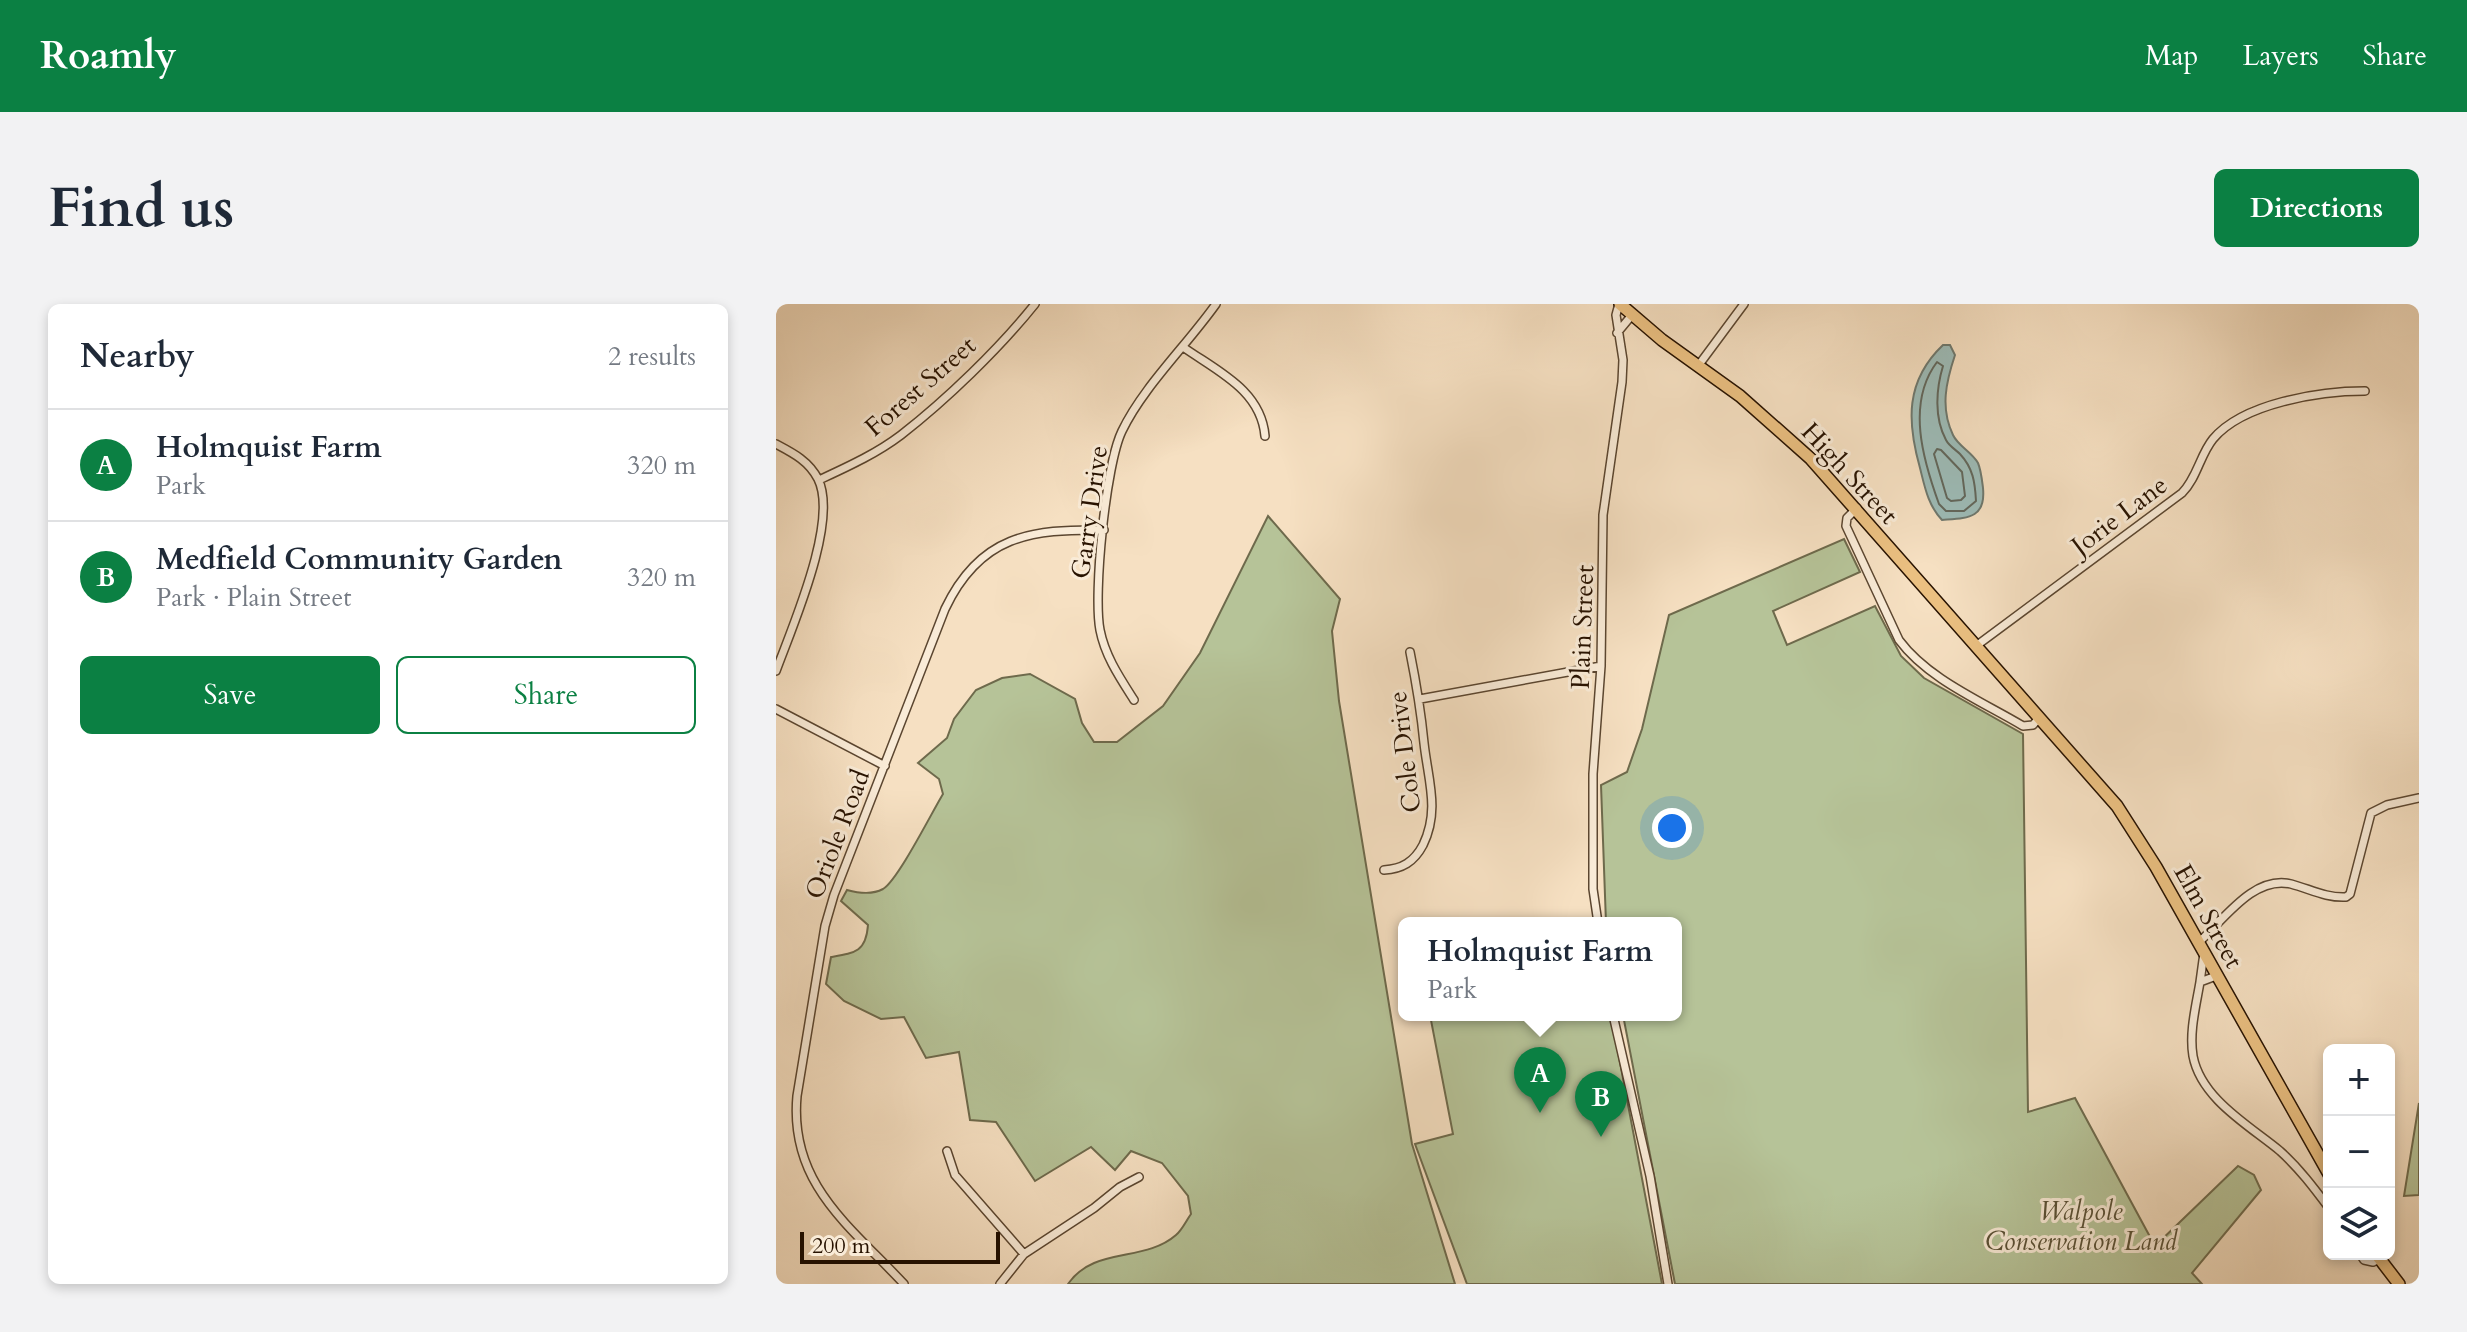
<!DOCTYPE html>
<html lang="en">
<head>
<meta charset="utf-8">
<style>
	body { margin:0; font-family:Cardo,serif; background:#f2f2f3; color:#1f2937 }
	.controls { position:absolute; right:24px; bottom:24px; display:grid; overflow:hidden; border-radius:12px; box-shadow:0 4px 12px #0003 }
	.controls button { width:72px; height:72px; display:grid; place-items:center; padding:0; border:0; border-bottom:2px solid #e0e1e3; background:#fff; color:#1f2937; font:40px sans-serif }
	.scale { position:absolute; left:24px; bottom:20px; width:200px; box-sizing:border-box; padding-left:8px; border:4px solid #271200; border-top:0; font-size:22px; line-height:28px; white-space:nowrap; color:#271200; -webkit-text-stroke:6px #f9ebd7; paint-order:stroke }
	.you { position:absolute; left:896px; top:524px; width:28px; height:28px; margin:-20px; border:6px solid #fff; border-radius:50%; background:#1a73e8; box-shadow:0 0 0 12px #1a73e833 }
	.badge { display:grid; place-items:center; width:52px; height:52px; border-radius:50%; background:#0b8043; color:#fff; font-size:26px; font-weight:700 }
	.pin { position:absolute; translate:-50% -66px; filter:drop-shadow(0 2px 4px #0008) }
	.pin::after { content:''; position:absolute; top:42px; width:28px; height:24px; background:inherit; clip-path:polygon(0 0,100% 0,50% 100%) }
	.popup { position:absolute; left:622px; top:613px; width:284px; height:104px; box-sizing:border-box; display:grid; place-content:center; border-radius:12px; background:#fff; filter:drop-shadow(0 2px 6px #0005); font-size:26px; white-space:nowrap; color:#747a83 }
	.popup b { font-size:30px; color:#1f2937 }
	.popup::after { content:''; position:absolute; left:50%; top:100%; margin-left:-16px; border:16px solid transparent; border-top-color:#fff }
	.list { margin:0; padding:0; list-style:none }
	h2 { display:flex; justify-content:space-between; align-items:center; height:104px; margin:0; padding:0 32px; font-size:34px }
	h2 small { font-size:26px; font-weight:400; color:#747a83 }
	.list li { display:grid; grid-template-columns:52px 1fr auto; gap:24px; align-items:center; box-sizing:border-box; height:112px; padding:0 32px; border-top:2px solid #e0e1e3 }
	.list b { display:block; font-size:30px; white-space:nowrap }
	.list p { margin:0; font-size:26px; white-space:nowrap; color:#747a83 }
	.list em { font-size:26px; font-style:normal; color:#747a83 }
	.actions { display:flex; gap:16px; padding:24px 32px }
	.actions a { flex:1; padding:18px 0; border:2px solid #0b8043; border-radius:12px; text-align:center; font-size:28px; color:#0b8043 }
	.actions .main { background:#0b8043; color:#fff }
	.icon { flex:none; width:44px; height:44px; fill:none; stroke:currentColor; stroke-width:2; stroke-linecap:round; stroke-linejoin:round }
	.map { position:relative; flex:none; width:1643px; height:980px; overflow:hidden; border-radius:12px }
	header { display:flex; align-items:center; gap:48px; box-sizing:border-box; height:112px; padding:0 40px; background:#0b8043; color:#fff }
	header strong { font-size:38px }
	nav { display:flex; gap:44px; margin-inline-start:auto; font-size:28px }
	.intro { display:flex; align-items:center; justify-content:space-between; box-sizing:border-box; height:192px; padding:0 48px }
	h1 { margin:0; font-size:56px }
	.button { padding:20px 36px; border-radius:12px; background:#0b8043; color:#fff; font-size:28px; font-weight:700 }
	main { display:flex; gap:48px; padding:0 48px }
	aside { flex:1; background:#fff; border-radius:12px; box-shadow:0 4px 12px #0003 }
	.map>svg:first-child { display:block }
</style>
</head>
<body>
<header>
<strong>Roamly</strong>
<nav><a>Map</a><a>Layers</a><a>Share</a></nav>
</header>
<div class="intro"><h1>Find us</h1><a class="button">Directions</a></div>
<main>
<aside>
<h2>Nearby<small>2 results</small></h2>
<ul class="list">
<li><span class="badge">A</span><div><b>Holmquist Farm</b><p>Park</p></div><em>320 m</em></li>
<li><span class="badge">B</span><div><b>Medfield Community Garden</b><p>Park · Plain Street</p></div><em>320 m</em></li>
</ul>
<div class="actions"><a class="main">Save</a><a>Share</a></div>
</aside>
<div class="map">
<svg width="1643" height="980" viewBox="0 0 1643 980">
	<rect width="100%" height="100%" fill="#f6e0c2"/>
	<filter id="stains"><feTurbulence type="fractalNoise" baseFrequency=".0025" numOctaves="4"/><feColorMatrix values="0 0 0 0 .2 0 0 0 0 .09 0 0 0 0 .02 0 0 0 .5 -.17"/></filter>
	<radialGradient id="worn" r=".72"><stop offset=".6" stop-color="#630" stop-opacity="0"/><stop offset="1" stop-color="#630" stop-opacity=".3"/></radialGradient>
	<!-- green -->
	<path fill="#b6c398" stroke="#6e6a4c" stroke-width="2" d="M492,212L564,295L556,327L563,397L636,840L679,980H292C318,942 368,959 400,931C406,926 410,917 415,910L412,892L386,859L355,847L339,866L315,843L259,877L220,818L194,816L183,748L150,754L128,713L105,715L68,697L50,680L55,653C79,649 90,648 92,621L65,597L71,586C82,589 96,591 107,585C122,576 156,508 167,490L163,475L142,459L171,434L178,415L200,386L226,374L254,370L299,395L306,419L318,438H341L387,402L424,349Z
		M1068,235L1084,268L997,307L1011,341L1099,302L1125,352L1148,374L1247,430L1252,808L1299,794L1379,942L1462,862L1478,871L1485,886L1416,969L1426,980H899L847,711H900V619H830L825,481L851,468L866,425L893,311Z
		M654,711H754L757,720L802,711H835L886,980H691L639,840L677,830Z
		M1643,799V891L1628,892Z"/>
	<!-- water -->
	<path fill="#9dbcb8" stroke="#6e786e" stroke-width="2" d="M1167,41H1174L1179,51C1170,78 1164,104 1177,131C1182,142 1196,148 1202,159C1205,166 1206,176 1207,184C1210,215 1191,214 1166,216C1152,201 1149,184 1144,164C1131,118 1129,77 1167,41Z"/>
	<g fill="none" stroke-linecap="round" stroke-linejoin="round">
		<!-- shore -->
		<path stroke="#62675c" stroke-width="2" d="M1161,58L1167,62C1160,85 1158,114 1170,136C1173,142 1180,146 1184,150C1197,164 1199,178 1200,197L1188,207H1170L1163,200C1147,156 1130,99 1161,58Z
			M1161,145L1165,146L1186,168L1189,192L1185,196L1175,197L1171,194L1158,150Z"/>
		<!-- minor casing -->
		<g stroke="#5b4630" stroke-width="10">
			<path id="minor" d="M841,29L856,11
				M407,43C441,67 485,86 489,132
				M922,62L968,0
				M0,140C17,149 33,157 42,175C63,217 16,323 0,367
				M43,176C71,163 100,150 125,131C170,96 223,45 259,0
				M1081,204L1071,214L1070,222L1123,336C1152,375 1205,397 1247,422L1257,421L1263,414
				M1200,342L1406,189C1421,174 1424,151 1437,135C1467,99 1544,87 1589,87
				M644,395L825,362
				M358,396C344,374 329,352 324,326C317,290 330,160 346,127C367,83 411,41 440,0
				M0,405L109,462
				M608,566C626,565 638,558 647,541C664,506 652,476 648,439C645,408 640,378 634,348
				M822,619L817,585V470L825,362L827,211L846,78L847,56L840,11L843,0
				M1422,639C1447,617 1477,571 1515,580C1534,585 1550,594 1570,593L1574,590L1595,509L1611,501L1643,494
				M1440,672L1424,678C1420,702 1413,728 1417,752C1425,795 1474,822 1504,847C1523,864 1538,884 1553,904
				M1424,678L1428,649
				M837,711L874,872L892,980
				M171,847L179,871L248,950
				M1584,950L1588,956L1597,958L1603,955
				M128,980C74,922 13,880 21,792L49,622L58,591L169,305C204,231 255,225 328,226
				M224,980L248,950L318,904L344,883L363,873"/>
		</g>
		<!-- primary casing -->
		<g stroke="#271200" stroke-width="14">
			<path id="primary" d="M844,0L886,36L964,92L1035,155L1341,502L1380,563L1553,870
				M1600,950L1623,980"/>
		</g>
		<!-- minor -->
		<use href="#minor" stroke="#f9ebd7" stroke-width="7"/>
		<!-- primary -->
		<use href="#primary" stroke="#ebc081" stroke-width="11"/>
	</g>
	<g text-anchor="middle" stroke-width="6" stroke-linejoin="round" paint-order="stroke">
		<!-- street labels -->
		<g font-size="26" fill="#271200" stroke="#f9ebd7">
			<text transform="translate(144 82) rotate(-41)" y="9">Forest Street</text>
			<text transform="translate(1074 169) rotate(47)" y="9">High Street</text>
			<text transform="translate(313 208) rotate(-82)" y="9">Garry Drive</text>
			<text transform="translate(1343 211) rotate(-37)" y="9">Jorie Lane</text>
			<text transform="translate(806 323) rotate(-88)" y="9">Plain Street</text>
			<text transform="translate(628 448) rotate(-97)" y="9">Cole Drive</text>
			<text transform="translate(61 530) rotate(-69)" y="9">Oriole Road</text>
			<text transform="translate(1433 612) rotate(61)" y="9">Elm Street</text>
		</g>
		<!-- park labels -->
		<g font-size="26" font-style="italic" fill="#595035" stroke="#f9ebd7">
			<text x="1305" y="916">Walpole<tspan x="1305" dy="30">Conservation Land</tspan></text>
		</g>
	</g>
	<rect width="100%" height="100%" filter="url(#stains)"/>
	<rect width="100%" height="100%" fill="url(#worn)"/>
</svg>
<div class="controls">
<button>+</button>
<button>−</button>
<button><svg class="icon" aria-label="layers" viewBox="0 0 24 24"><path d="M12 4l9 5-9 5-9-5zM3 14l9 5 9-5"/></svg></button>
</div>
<div class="scale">200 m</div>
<div class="you"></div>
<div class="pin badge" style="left:764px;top:809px">A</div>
<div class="popup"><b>Holmquist Farm</b>Park</div>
<div class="pin badge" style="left:825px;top:833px">B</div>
</div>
</main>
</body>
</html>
